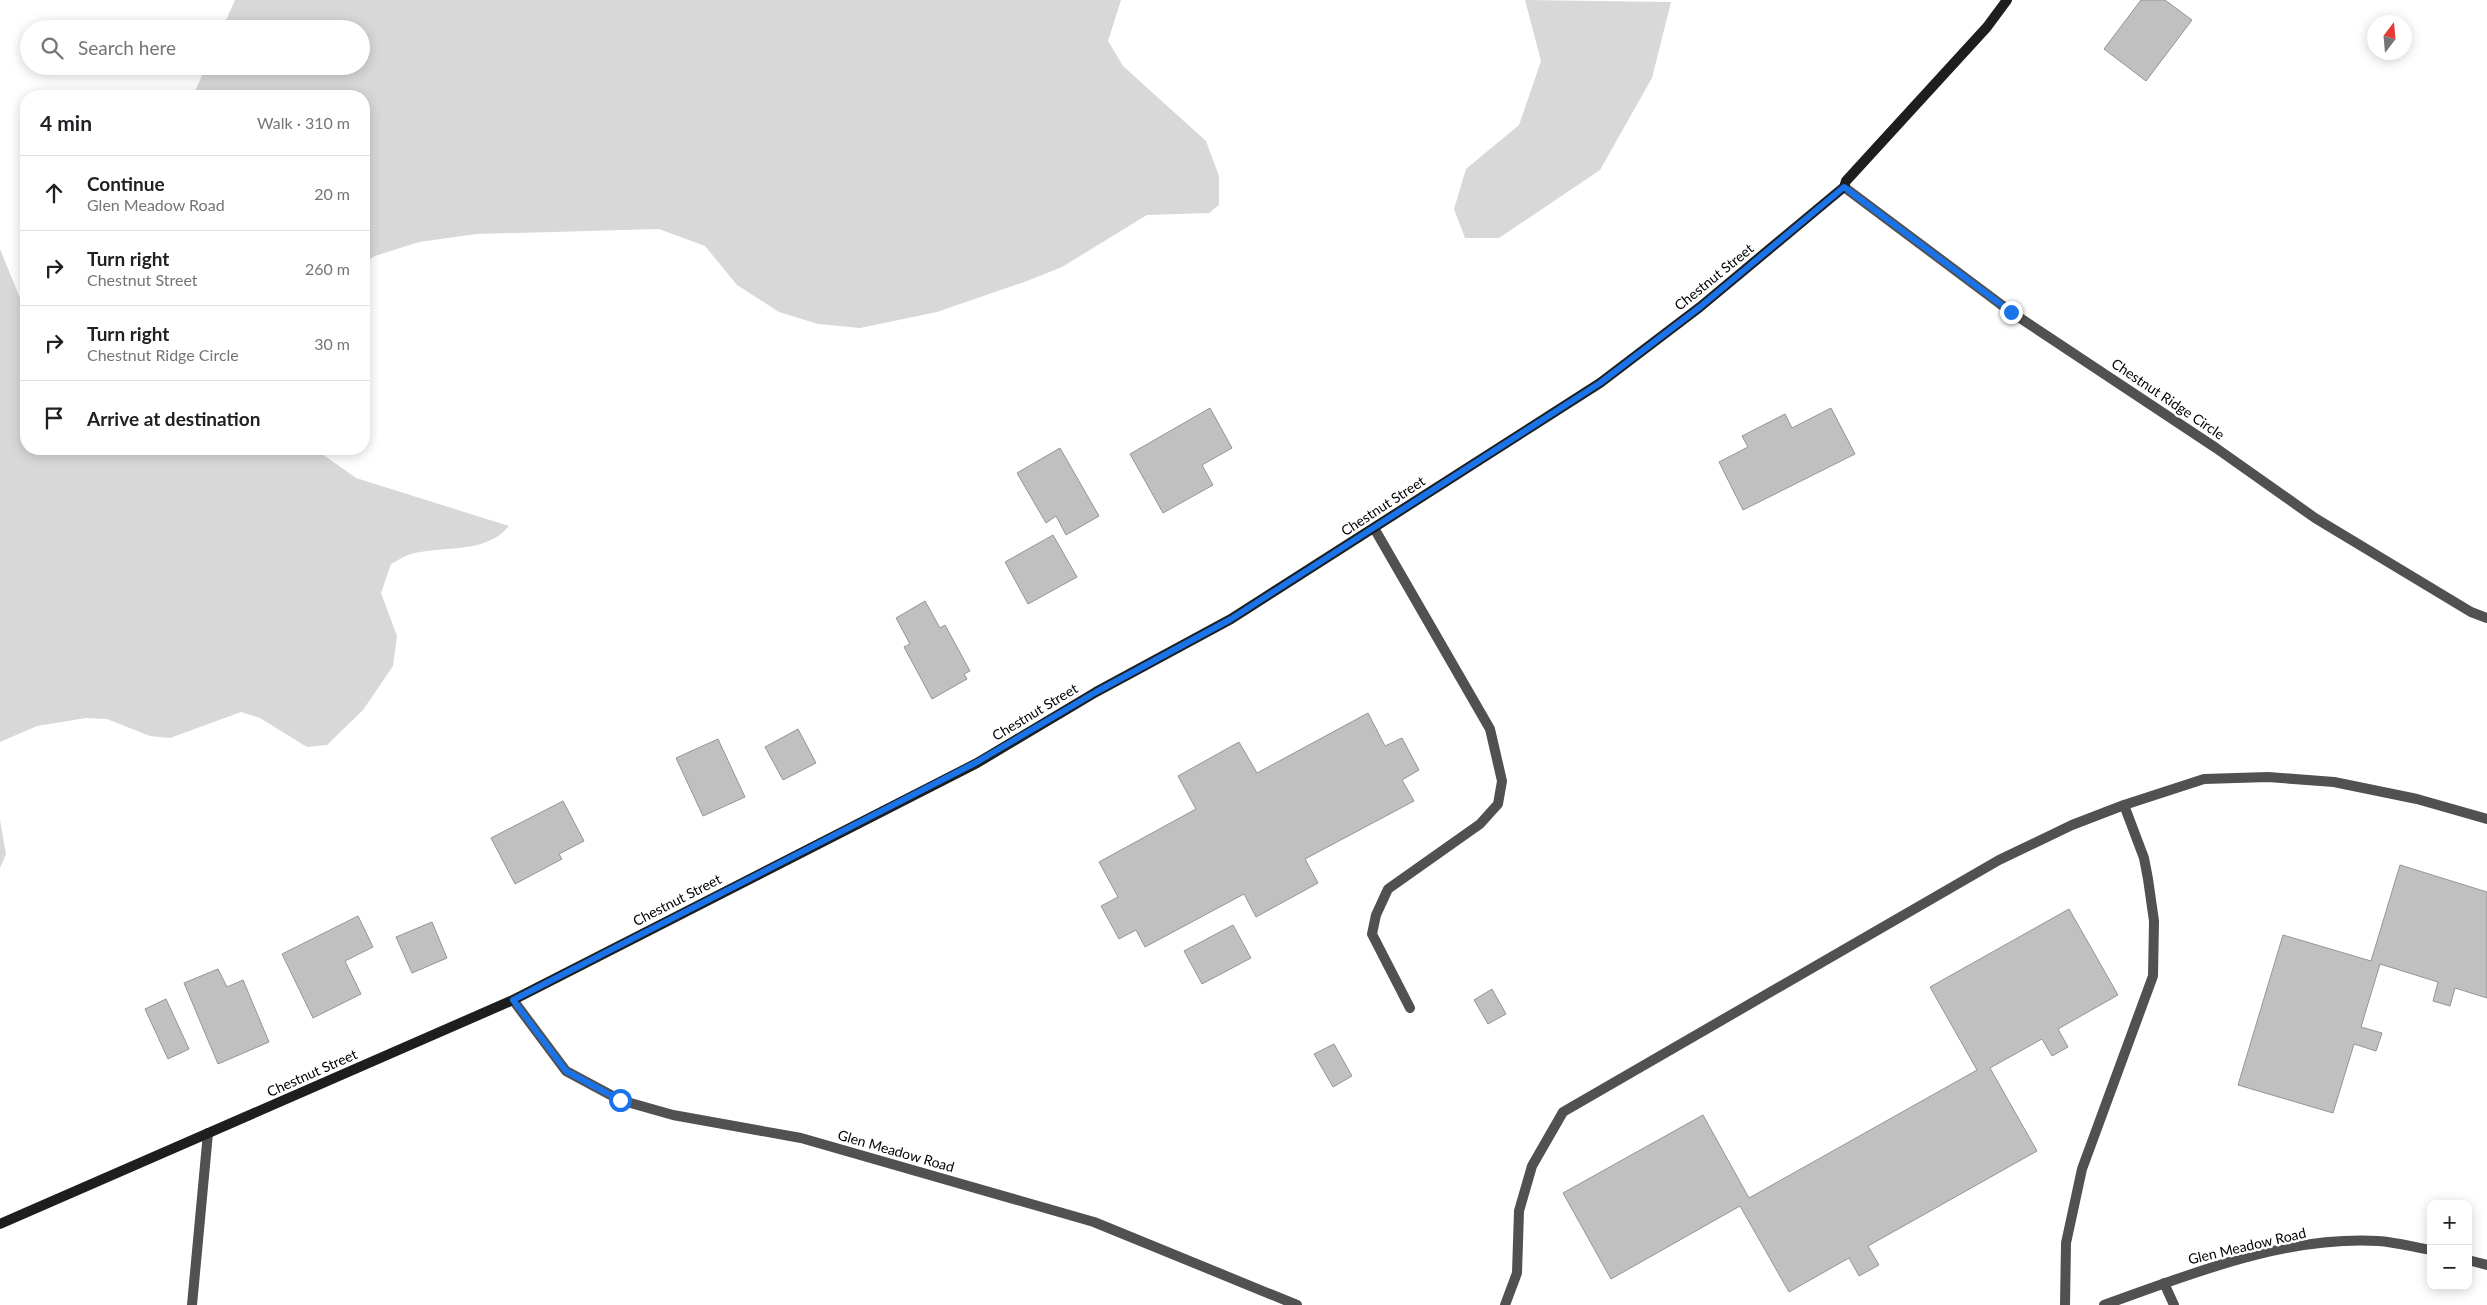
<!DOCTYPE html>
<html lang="en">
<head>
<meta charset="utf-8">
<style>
	body { margin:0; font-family:Lato,sans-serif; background:#f2f2f2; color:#202124 }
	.controls { position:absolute; right:15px; bottom:15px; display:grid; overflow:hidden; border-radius:10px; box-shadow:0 2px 12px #0003 }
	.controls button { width:45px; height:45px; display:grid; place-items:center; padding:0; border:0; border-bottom:1px solid #e0e0e0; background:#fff; color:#202124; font:25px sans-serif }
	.compass { position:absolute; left:2367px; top:15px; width:45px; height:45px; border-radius:50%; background:#fff; box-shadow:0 2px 12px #0003; rotate:16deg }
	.stop { position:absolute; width:15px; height:15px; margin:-11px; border:4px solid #1a73e8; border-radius:50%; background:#fff }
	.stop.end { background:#1a73e8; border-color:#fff; box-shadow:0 1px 5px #0008 }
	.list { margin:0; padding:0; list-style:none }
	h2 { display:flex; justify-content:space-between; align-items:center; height:65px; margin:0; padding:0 20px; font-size:21px }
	h2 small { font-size:16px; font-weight:400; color:#757577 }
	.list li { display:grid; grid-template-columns:32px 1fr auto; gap:15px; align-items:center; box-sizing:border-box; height:75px; padding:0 20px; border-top:1px solid #e0e0e0 }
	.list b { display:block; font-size:19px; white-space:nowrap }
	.list p { margin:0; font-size:16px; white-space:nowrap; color:#757577 }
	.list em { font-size:16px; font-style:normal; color:#757577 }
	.icon { flex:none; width:28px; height:28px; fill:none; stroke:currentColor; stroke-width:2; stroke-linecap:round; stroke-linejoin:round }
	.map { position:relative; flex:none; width:2487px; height:1305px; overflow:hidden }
	.search { position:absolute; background:#fff; box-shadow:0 2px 12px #0003; left:20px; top:20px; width:350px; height:55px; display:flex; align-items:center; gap:12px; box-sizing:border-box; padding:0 18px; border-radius:28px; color:#757577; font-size:19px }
	.panel { position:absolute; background:#fff; box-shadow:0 2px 12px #0003; left:20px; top:90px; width:350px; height:365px; border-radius:20px }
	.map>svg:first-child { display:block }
</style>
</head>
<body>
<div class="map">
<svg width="2487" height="1305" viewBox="0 0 2487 1305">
	<rect width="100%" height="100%" fill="#fff"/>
	<!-- green -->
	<path fill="#d8d8d8" d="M235,0H1121L1108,41L1123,66L1206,141L1219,176V205L1209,213L1147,215L1062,267L1027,281L937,312L860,328L818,324L779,312L737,285L705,246L659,229L477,234L419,242L375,256L364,263V96H193L206,66H361V29H222Z
		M1525,0L1671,2L1652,78L1600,170L1499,238H1465L1454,209L1466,169L1519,125L1541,61Z
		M0,249L20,298L26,305V449H315L356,478L509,526C485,555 444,545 411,554C404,556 397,561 391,564L381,593L397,636L393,666L363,710L327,745L307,747L260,718L241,712L170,738L150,736L107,719L86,718L37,726L0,742Z
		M0,820L6,854L0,868Z"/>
	<!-- building -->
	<path fill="#c0c0c0" stroke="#959595" d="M2141,0H2165L2192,20L2146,81L2104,49Z
		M1210,408L1232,448L1202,465L1213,485L1163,513L1130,454Z
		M1831,408L1855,454L1743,510L1719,462L1748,447L1742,436L1785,414L1792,428Z
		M1060,448L1099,516L1066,535L1056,516L1046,523L1017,473Z
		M1053,535L1077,577L1028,604L1005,562Z
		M925,601L940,628L945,625L970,671L964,674L967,679L932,699L904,647L910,644L896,618Z
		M1368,713L1385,746L1402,738L1419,770L1402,780L1414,801L1305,859L1318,883L1256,917L1244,894L1145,947L1136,930L1119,939L1101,906L1118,897L1099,862L1196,809L1178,776L1239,742L1257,773Z
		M798,729L816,763L783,780L765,747Z
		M718,739L745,797L703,816L676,758Z
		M563,801L584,841L559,854L562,859L515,884L491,838Z
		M2400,865L2487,892V998L2455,988L2450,1006L2433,1001L2438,982L2380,964L2361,1027L2382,1033L2376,1051L2354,1044L2333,1113L2238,1085L2283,935L2371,961Z
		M2069,909L2118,995L2058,1029L2068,1047L2052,1056L2042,1039L1990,1068L2037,1151L1868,1246L1879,1265L1859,1276L1849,1258L1789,1292L1740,1206L1611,1279L1563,1193L1703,1115L1749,1198L1977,1070L1930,987Z
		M358,916L373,947L345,961L361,994L313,1018L282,954Z
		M432,922L447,958L412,973L396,937Z
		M1233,925L1251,958L1202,984L1184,951Z
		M218,969L227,987L243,980L269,1042L218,1064L184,983Z
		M1492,989L1506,1014L1488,1024L1474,1000Z
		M166,999L189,1049L168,1059L145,1009Z
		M1334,1044L1352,1076L1333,1087L1314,1054Z"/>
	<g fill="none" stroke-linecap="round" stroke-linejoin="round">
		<!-- lane -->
		<path stroke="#515151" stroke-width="10" d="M1374,528L1490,729L1502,781L1498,804L1480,824L1388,889L1376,915L1372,934L1410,1008
			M2124,805L2204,779L2268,777L2334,782L2417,799L2487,819
			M2164,1283L2174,1305
			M192,1305L208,1133
			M1505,1305L1517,1273L1519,1211L1532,1166L1563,1112L1999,860L2072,825L2124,805L2144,858L2148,879L2154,921L2153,976L2082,1169L2066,1243L2065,1305"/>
		<!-- street -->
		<path stroke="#515151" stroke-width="10" d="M1844,187L2011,312L2216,448L2315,518L2471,612L2487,618
			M513,1000L566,1071L620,1100L673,1115L801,1138L1094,1222L1297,1305
			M2468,1260L2487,1265
			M2104,1305C2191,1274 2283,1236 2378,1241C2395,1242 2413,1247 2431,1250"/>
		<!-- secondary -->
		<path stroke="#1e1e1e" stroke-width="10" d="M0,1224L513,1000L977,763L1096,692L1231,619L1600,383L1700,307L1844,187L1846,181L1987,27L2007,0"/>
	</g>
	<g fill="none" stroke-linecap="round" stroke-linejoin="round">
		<!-- route -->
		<path stroke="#1a73e8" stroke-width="6" d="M620,1100L566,1071L513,1000L977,762L1096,692L1231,619L1600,383L1700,307L1844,187L2011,312"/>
	</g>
	<g text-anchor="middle" stroke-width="5" stroke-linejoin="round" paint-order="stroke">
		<!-- street labels -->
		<g font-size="14" fill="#000" stroke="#fff">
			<text transform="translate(1714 277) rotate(-39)" y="5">Chestnut Street</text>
			<text transform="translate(2168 399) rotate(34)" y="5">Chestnut Ridge Circle</text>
			<text transform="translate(1383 506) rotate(-33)" y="5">Chestnut Street</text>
			<text transform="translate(1035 712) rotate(-31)" y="5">Chestnut Street</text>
			<text transform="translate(677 900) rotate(-27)" y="5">Chestnut Street</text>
			<text transform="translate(312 1073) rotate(-24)" y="5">Chestnut Street</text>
			<text transform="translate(896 1151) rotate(16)" y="5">Glen Meadow Road</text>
			<text transform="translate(2247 1246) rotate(-13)" y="5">Glen Meadow Road</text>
		</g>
	</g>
</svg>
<div class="controls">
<button>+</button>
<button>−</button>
</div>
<svg class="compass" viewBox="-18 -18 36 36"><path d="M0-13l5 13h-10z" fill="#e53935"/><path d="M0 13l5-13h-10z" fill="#757577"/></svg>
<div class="stop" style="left:620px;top:1100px"></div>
<div class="stop end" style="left:2011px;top:312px"></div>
<div class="search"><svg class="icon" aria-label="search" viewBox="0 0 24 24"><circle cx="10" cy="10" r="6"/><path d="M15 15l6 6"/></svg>Search here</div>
<section class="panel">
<h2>4 min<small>Walk · 310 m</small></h2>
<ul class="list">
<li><svg class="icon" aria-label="ahead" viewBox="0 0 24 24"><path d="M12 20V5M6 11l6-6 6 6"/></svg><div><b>Continue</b><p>Glen Meadow Road</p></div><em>20 m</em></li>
<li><svg class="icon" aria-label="right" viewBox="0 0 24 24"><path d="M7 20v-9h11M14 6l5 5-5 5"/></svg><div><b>Turn right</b><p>Chestnut Street</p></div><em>260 m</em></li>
<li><svg class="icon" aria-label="right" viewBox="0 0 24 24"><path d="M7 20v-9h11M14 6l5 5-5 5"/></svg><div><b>Turn right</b><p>Chestnut Ridge Circle</p></div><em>30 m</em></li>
<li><svg class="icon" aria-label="arrive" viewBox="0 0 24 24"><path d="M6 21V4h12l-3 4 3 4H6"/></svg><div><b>Arrive at destination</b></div></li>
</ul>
</section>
</div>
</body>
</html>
